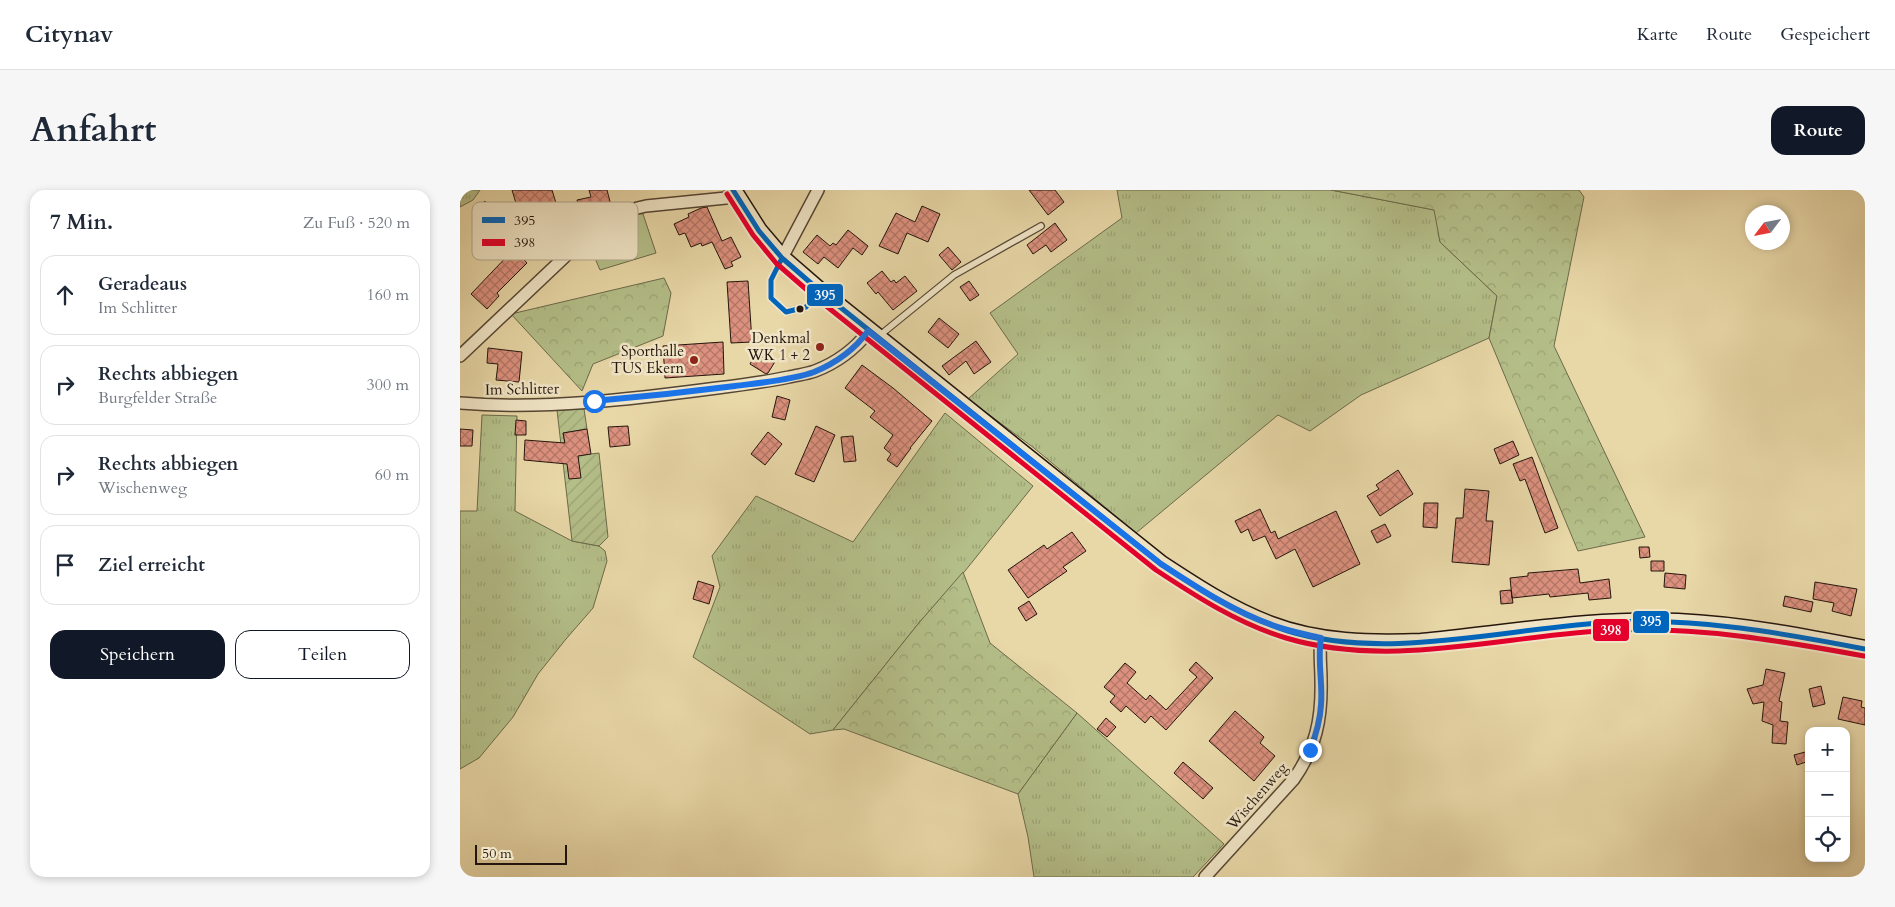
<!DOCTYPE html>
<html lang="de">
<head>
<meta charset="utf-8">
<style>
	body { margin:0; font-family:Cardo,serif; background:#f6f6f7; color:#1f2937 }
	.controls { position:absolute; right:15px; bottom:15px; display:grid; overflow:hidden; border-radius:10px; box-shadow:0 2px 8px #0003 }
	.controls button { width:45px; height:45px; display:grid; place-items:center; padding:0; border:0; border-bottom:1px solid #e0e1e3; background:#fff; color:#1f2937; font:25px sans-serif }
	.compass { position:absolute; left:1285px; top:15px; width:45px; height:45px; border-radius:50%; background:#fff; box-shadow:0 2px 8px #0003; rotate:238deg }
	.scale { position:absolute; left:15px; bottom:12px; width:92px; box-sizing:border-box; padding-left:5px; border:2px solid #25160d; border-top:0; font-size:14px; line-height:18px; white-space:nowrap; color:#25160d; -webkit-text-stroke:4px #f0e5c6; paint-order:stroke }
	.stop { position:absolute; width:15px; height:15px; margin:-11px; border:4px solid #1a73e8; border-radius:50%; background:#fff }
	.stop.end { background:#1a73e8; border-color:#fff; box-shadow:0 1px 5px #0008 }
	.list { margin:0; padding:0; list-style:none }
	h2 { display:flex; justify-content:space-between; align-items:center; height:65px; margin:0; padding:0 20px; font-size:21px }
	h2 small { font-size:16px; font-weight:400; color:#747a83 }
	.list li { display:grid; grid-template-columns:32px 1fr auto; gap:15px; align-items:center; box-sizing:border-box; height:80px; margin:0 10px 10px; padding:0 10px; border:1px solid #e0e1e3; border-radius:15px }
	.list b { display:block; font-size:19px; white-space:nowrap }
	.list p { margin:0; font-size:16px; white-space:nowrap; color:#747a83 }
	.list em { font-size:16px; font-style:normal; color:#747a83 }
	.actions { display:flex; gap:10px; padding:15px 20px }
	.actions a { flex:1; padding:11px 0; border:1px solid #111827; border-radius:15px; text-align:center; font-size:18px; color:#111827 }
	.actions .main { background:#111827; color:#fff }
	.icon { flex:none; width:28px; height:28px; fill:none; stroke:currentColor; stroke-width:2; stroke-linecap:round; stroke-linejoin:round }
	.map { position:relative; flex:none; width:1405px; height:687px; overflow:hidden; border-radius:15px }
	header { display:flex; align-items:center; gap:30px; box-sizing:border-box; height:70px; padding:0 25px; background:#fff; border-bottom:1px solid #e0e1e3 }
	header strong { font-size:24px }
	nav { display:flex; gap:28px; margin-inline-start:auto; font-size:18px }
	.intro { display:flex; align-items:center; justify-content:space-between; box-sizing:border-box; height:120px; padding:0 30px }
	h1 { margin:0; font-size:35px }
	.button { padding:12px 22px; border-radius:15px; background:#111827; color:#fff; font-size:18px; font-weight:700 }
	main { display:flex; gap:30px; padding:0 30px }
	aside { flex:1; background:#fff; border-radius:15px; box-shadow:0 2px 8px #0003 }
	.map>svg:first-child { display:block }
</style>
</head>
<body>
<header>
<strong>Citynav</strong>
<nav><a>Karte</a><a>Route</a><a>Gespeichert</a></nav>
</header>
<div class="intro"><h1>Anfahrt</h1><a class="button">Route</a></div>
<main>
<aside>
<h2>7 Min.<small>Zu Fuß · 520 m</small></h2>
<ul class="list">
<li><svg class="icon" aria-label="ahead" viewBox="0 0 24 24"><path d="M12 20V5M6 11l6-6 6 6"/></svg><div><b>Geradeaus</b><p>Im Schlitter</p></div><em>160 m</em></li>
<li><svg class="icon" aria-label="right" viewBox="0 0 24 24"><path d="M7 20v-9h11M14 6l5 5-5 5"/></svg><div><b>Rechts abbiegen</b><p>Burgfelder Straße</p></div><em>300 m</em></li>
<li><svg class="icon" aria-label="right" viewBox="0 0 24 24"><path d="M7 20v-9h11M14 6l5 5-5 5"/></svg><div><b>Rechts abbiegen</b><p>Wischenweg</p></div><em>60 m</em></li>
<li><svg class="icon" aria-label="arrive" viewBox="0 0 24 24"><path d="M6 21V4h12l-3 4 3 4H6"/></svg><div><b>Ziel erreicht</b></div></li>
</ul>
<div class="actions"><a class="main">Speichern</a><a>Teilen</a></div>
</aside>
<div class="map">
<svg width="1405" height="687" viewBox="0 0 1405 687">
	<defs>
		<pattern id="grass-tufts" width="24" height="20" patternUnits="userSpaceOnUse" patternTransform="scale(1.25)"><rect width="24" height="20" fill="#b4be88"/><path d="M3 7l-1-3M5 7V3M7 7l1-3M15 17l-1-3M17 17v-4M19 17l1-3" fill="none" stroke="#9ba374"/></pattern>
		<pattern id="forest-crowns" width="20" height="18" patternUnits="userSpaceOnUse" patternTransform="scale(1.25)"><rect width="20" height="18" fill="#b4be88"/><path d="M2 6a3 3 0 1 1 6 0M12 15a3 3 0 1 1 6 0" fill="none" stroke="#9ba374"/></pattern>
		<pattern id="garden-furrows" width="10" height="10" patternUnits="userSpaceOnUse" patternTransform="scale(1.25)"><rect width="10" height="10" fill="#b4be88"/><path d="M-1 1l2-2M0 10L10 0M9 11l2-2" fill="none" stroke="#9ba374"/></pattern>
		<pattern id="building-cross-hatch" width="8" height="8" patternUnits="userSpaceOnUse" patternTransform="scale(1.25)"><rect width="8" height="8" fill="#dc917e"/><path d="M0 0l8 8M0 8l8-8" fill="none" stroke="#b27566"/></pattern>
	</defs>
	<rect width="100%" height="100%" fill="#e8d7a7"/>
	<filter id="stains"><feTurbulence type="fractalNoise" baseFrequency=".004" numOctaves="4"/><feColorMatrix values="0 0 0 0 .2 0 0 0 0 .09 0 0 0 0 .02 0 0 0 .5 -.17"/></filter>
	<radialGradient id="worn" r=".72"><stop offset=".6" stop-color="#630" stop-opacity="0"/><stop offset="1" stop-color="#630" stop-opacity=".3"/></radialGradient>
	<!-- grass -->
	<path fill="url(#grass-tufts)" stroke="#6c6a4a" d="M0,0H20L13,10L0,17Z
		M657,0H871L975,20L980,52L1037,106L1029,148L901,205L850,241L818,225L676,343L574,258L508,209L558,164L530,123L662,28Z
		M485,223L573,296L505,381L458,434L373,540L350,544L233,467L260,397L252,366L296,306L393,352Z
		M22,225L57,226L55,321L112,351L139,356L145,361L147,371L133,418L106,449L78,484L53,527L19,568L0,579V321H17Z
		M617,523L764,654L733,687H574L568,647L558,604Z"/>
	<!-- forest -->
	<path fill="url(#forest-crowns)" stroke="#6c6a4a" d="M871,0H1119L1124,7L1094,156L1185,347L1118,361L1029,148L1037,106L980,52L974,20Z
		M204,88L211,103L203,146L133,174L122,201L51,124Z
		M503,382L530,453L617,523L558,604L384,539L373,540L458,434Z"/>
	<!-- garden -->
	<path fill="url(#garden-furrows)" stroke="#6c6a4a" d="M124,219L127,239L103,243L107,267L139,263L148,347L139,356L112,351L97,220Z"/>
	<!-- pitch -->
	<path fill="#b4be88" stroke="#6c6a4a" d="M175,23L183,24L196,63L140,80L129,54Z"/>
	<!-- building -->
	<path fill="url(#building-cross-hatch)" stroke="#25160d" d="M52,0H92L100,26L114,22L119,42L94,49L92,42L88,43L80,14L58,20Z
		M129,0H147L152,19L122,27L117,10L131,7Z
		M569,0H595L604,12L588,25Z
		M25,11L38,27L27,35L26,33L21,38L12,28L17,24L14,20Z
		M462,16L480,24L468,52L447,43L438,64L419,56L436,23L455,32Z
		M247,17L262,51L271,47L281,67L271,72L273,76L265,79L252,52L242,56L241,53L231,57L225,43L219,45L214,34L229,27L228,24L241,18Z
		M595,33L607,50L591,62L586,55L573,64L567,55Z
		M388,40L408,56L402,65L393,58L378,78L364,67L358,74L343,62L357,45L370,56L373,53L376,55Z
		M488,57L501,72L492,80L479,65Z
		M54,59L67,73L37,103L39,106L27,119L11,104Z
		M422,81L431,92L434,90L436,93L445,86L457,101L433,120L418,102L416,104L407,93Z
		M288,91L292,152L271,153L267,92Z
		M509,91L519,105L510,111L500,97Z
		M479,128L499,144L488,158L468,142Z
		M516,151L531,172L514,184L506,171L489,185L482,176Z
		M263,152L264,184L205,188L203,156Z
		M28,158L62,162L59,192L36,190L38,174L27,173Z
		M298,159L316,170L308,183L306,184L290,174Z
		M402,175L433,198L472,231L450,258H451L437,277L427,270L431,264L424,258L433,245L410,227L415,221L385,198Z
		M317,206L330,210L325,230L312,227Z
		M56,230L66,231V245H55Z
		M168,236L170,255L150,257L148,237Z
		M356,236L375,245L354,292L335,284Z
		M0,239L13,240L12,256H0Z
		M127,239L131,264L118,266L121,288L109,289L107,274L64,270L65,250L105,253L103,243Z
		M308,242L322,254L305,275L291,264Z
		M393,246L396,271L384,272L381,247Z
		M1053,251L1059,265L1040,274L1034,259Z
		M1072,267L1098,338L1085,343L1065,289L1060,291L1053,274Z
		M938,280L953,304L920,326L907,306L919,299L916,295Z
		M1005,299L1029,301L1026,331H1033L1029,375L992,372L996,328H1003Z
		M964,313H978L977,338L963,337Z
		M800,319L811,343L815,341L818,349L876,321L900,374L853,397L835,359L816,369L805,346L793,351L788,339L781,343L775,331Z
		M925,334L931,346L917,353L911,341Z
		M612,342L626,361L603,377L607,381L568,408L548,380L584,355L587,359Z
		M1179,357H1189L1190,367L1180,368Z
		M1191,371H1204V381H1191Z
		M1118,379L1120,393L1149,389L1151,408L1129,410L1128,403L1090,407L1089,404L1052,408L1050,388L1068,386V383Z
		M1205,383L1226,385L1225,399L1204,397Z
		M238,391L254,396L249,414L233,409Z
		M1355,392L1397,399L1391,426L1372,421L1374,413L1353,409Z
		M1051,400L1053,413L1041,414L1040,401Z
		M1325,406L1353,412L1351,422L1323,416Z
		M569,411L577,424L566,431L558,418Z
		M736,472L753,488L706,540L691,526L685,533L666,516L661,522L650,512L655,506L644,497L665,473L676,482L667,493L686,510L690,505L706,520L737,487L729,480Z
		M1306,479L1325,483L1319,511L1322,512L1320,531L1328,532L1326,554L1312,553L1313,535L1302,531L1304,512L1293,514L1287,499L1303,495Z
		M1361,496L1365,514L1353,517L1349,499Z
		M1383,507L1402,511L1401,517L1405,518V535L1378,529Z
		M775,521L804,547L800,553L815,566L794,591L749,551Z
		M646,528L656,537L647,547L637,539Z
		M1349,561V571L1337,575L1334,565Z
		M723,572L753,598L743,609L714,583Z"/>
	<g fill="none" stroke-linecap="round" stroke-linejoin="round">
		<!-- lane casing -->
		<g stroke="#564634" stroke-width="8">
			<path id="lane" d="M321,70L311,90V108L326,122L346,117L358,103
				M419,146L494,85L581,36"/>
		</g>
		<!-- street casing -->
		<g stroke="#564634" stroke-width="14">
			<path id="street" d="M322,68L358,0
				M0,166L112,60L148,33L169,20L186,16L266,8L274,2
				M0,213C85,220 173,209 257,198C281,195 305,192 329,187C337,185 347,184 355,181C376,173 395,159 409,141
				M745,687L834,589C856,557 862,529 861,490C861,476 859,462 861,447"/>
		</g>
		<!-- secondary casing -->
		<g stroke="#25160d" stroke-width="19">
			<path id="secondary" d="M273,0L299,41L322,68L360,101L701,374C736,397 771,420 811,435C858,453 911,454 961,452C1045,444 1133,428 1218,432C1281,435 1343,447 1405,459"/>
		</g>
		<!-- lane -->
		<use href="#lane" stroke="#f0e5c6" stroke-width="5.5"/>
		<!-- street -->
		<use href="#street" stroke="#f0e5c6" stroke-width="11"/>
		<!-- secondary -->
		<use href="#secondary" stroke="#f0e5c6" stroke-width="16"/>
		<!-- bus-1 casing -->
		<g stroke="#f0e5c6" stroke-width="9">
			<path id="bus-1" d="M273,0L299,41L322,68L360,101L701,374C741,400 782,426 828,441C929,472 1050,437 1154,432C1239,428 1322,443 1405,459
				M322,68L311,90V108L326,122L346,117L360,101"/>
		</g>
		<!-- bus-2 casing -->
		<g stroke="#f0e5c6" stroke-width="9">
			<path id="bus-2" d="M267,4L293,45L316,73L355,107L696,380C737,407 779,434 826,448C934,480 1048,444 1156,440C1240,437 1322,451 1404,466"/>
		</g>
		<!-- bus-1 -->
		<use href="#bus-1" stroke="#0065bd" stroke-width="5"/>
		<!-- bus-2 -->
		<use href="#bus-2" stroke="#e4002b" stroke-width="5"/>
	</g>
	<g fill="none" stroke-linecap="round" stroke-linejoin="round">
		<!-- route -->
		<path stroke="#1a73e8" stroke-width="6" d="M134,211C181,207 228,202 275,196C298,193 333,190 354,182C376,173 395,159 408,141L701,374C736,397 772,421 812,435C828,441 845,444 861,448C857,470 863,492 861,515C860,531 856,545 850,560"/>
	</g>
	<!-- markers -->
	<circle fill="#25160d" stroke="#f0e5c6" stroke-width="2" cx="340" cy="119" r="4.5"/>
	<g fill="#8f2418" stroke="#f0e5c6" stroke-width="2">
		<circle cx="360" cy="157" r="5"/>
		<circle cx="234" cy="170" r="5"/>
	</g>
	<g text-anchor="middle" stroke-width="5" stroke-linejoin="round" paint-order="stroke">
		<!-- poi labels -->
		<g font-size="15" fill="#25160d" stroke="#f0e5c6" text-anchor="end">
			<text x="350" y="153">Denkmal<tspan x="350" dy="17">WK 1 + 2</tspan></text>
			<text x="224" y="166">Sporthalle<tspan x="224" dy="17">TUS Ekern</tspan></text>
		</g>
		<!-- street labels -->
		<g font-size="15" fill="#25160d" stroke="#f0e5c6">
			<text transform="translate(62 199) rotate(-1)" y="5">Im Schlitter</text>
			<text transform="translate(797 606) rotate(-49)" y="5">Wischenweg</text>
		</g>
	</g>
	<!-- legend -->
	<rect x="12" y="12" width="166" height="58" rx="8" fill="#f0e5c6" stroke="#b3a78e" stroke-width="1"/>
	<rect x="22" y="27" width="23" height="6" fill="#0065bd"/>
	<rect x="22" y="49" width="23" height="7" fill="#e4002b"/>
	<g font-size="14" fill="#25160d">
		<text x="54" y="35">395</text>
		<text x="54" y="57">398</text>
	</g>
	<g stroke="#f0e5c6" stroke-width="2">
		<rect x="346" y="93" width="38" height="24" rx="5" fill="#0065bd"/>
		<rect x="1172" y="420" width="38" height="24" rx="5" fill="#0065bd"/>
		<rect x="1132" y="428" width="38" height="24" rx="5" fill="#e4002b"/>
	</g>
	<g font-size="14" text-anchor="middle" font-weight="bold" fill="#fff">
		<text x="365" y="110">395</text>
		<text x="1191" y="436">395</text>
		<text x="1151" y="445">398</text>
	</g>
	<rect width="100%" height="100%" filter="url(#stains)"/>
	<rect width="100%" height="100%" fill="url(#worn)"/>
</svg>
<div class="controls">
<button>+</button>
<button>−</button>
<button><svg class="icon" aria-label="locate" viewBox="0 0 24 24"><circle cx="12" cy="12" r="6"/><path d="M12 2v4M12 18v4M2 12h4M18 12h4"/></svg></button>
</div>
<svg class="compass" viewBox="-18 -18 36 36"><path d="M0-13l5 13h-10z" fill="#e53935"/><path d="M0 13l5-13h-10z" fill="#747a83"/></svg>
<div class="scale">50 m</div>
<div class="stop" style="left:134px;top:211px"></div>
<div class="stop end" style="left:850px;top:560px"></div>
</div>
</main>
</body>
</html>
